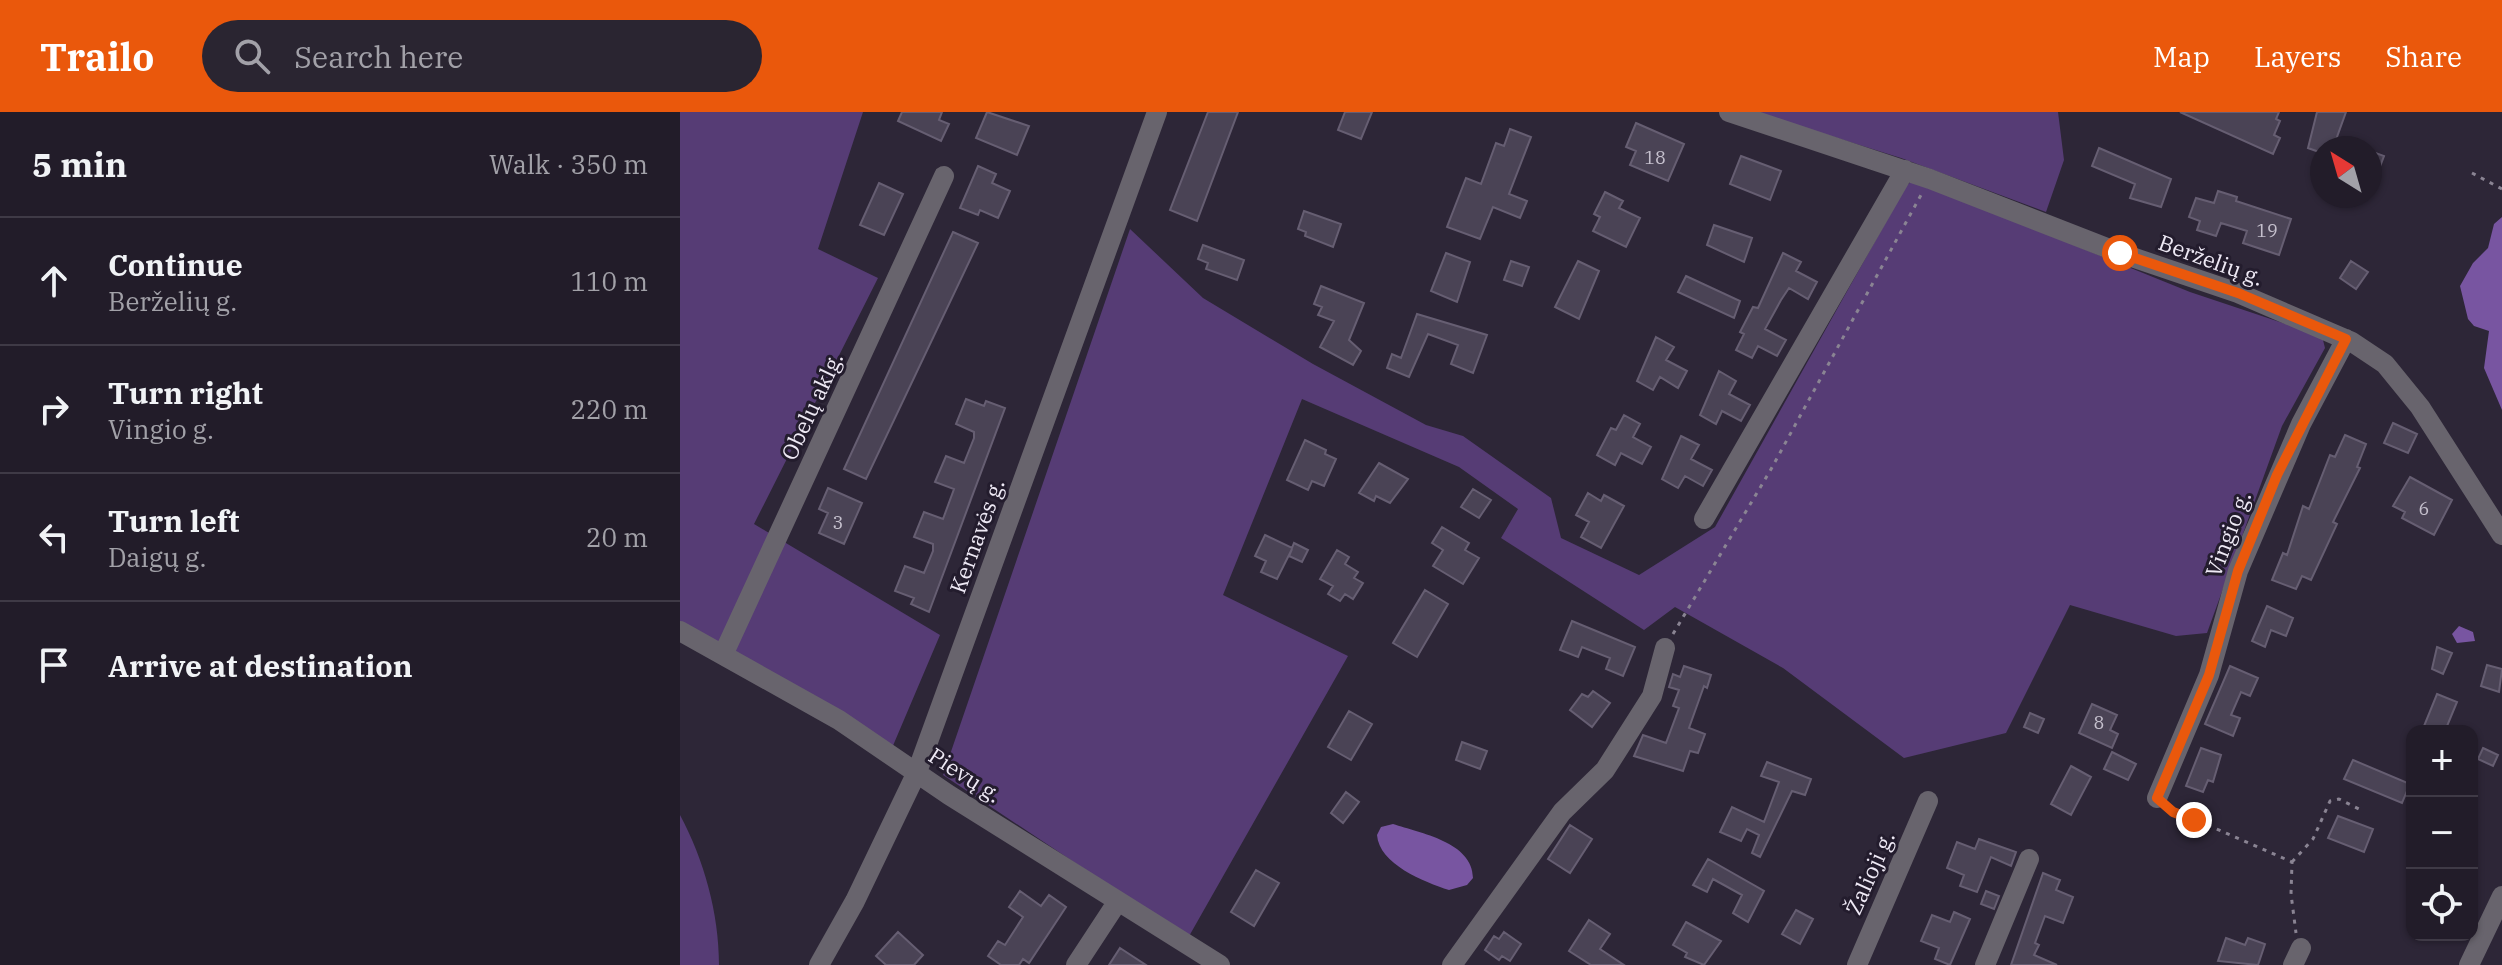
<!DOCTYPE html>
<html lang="en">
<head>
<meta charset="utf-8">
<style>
	body { margin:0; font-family:"IBM Plex Serif",serif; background:#2a2531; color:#f1f3f6 }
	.controls { position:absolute; right:24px; bottom:24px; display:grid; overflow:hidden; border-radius:16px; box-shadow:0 2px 6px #0004 }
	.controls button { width:72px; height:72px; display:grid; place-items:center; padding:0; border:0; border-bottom:2px solid #3f3a46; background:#221c29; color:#f1f3f6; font:40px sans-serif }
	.compass { position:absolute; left:1630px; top:24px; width:72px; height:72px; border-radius:50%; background:#221c29; box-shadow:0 2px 6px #0004; rotate:323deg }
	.stop { position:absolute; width:24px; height:24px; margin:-18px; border:6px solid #ea580c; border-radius:50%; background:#fff }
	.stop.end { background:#ea580c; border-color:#fff; box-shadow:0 2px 8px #0008 }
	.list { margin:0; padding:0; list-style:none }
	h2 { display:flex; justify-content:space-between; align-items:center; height:104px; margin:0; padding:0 32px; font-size:34px }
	h2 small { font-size:26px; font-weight:400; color:#a2a1a8 }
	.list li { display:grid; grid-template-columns:52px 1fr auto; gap:24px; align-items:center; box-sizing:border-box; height:128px; padding:0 32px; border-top:2px solid #3f3a46 }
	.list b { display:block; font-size:30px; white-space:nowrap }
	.list p { margin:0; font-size:26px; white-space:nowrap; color:#a2a1a8 }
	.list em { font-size:26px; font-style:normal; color:#a2a1a8 }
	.icon { flex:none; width:44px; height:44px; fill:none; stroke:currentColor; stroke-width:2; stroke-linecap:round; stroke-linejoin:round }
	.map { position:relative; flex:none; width:1822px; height:853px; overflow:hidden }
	header { display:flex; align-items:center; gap:48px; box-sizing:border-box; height:112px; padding:0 40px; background:#ea580c; color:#fff }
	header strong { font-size:38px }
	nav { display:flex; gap:44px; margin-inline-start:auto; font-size:28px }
	.search { width:560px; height:72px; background:#2a2531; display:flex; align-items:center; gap:20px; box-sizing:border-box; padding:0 28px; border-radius:44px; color:#a2a1a8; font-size:30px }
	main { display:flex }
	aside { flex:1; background:#221c29 }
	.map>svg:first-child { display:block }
</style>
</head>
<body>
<header>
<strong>Trailo</strong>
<div class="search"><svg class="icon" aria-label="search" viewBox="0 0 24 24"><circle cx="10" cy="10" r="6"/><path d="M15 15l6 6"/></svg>Search here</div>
<nav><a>Map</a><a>Layers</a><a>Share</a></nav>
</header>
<main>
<aside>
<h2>5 min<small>Walk · 350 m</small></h2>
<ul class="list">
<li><svg class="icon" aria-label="ahead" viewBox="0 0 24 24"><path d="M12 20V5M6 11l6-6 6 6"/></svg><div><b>Continue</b><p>Berželių g.</p></div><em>110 m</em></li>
<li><svg class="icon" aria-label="right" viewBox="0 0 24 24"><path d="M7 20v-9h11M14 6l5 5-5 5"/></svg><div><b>Turn right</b><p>Vingio g.</p></div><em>220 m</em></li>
<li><svg class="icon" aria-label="left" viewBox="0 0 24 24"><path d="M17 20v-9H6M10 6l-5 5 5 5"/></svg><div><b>Turn left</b><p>Daigų g.</p></div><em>20 m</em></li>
<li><svg class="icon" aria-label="arrive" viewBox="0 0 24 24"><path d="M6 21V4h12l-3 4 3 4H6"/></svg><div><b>Arrive at destination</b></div></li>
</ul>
</aside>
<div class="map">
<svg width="1822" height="853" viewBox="0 0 1822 853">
	<rect width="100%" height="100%" fill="#2d2637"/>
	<!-- green -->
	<path fill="#563c75" d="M0,0H183L138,137L198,166L74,412L260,523L212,636L0,513Z
		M1074,0H1378L1384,48L1366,100L1221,46Z
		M1233,68L1510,180L1642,224L1645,236L1602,314L1527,521L1496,524L1390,493L1326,621L1224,646L1103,556L995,495L964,518L821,426L838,397L779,355L622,287L543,483L668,544L508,826L263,663L450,117L523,186L633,252L746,313L783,324L871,386L881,426L959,463L1035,415L1226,74Z
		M0,703C24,748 39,801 39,853H0Z"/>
	<!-- water -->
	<path fill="#7855a1" d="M1822,105V298L1804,256L1809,219L1794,214L1788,207L1780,174L1793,151L1808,136L1814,112Z
		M1779,514L1793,520L1795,529L1777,531L1772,522Z
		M713,712C740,721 793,730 793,766L787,773L769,778C744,770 699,752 697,723L701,715Z"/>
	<!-- building -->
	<path fill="#4a4355" stroke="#665e72" stroke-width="2" d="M222,0H262L259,8L269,12L261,29L218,9Z
		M307,0L349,14L337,43L296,26Z
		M528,0H558L517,109L490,98Z
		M665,0H692L681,27L658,18Z
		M1500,0H1599L1596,7L1600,9L1594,23L1600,26L1593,42Z
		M1637,0H1666L1653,36H1642V41L1628,36Z
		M956,11L1004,32L988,69L950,53L956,39L946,35Z
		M830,17L851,25L829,82L847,89L840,106L813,95L800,127L767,115L786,66L801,72L816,31L824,34Z
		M1419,36L1491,67L1481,95L1450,86L1455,72L1412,54Z
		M1690,39L1704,44L1691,78H1690Z
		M1061,44L1101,59L1090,88L1050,72Z
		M298,54L316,62L312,71L330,79L318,106L300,98L298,103L280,96Z
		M199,71L223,82L204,123L180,113Z
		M1538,79L1557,85L1556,89L1611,107L1599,143L1563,131L1567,119L1541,111L1536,124L1517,118L1520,109L1509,105L1516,86L1534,91Z
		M925,80L943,89L939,96L960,106L946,135L913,119L920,105L914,102Z
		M624,99L661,112L653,135L625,124L626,120L618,117Z
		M1034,113L1072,126L1064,150L1027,133Z
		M273,120L298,131L186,367L164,357Z
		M523,133L564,148L557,168L526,157L528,151L518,147Z
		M766,141L790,150L777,190L751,179Z
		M1103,141L1121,150L1116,159L1137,170L1128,187L1109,176L1101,188L1085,217L1106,228L1097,244L1078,234L1072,246L1056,238L1064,222L1060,220L1073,195L1078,196Z
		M831,149L849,155L842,174L824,168Z
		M898,149L919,159L899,207L875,195Z
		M1671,149L1688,160L1676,177L1660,166Z
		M1006,164L1060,189L1054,206L998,180Z
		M641,174L684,191L669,228L681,239L673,253L640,235L654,209L638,203L642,195L634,192Z
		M737,202L807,223L793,261L771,252L778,233L748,222L729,265L707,256L712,242L721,246Z
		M976,225L994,235L986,248L1007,259L998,276L980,265L973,278L957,269Z
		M1039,259L1056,269L1049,282L1070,293L1061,309L1042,299L1036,312L1020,303Z
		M286,287L304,294L306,289L325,296L249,500L231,492L234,486L215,479L225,454L244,461L253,439V432L234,425L244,400L263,407L274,377L255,370L266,344L284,351L294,326V320L276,312Z
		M944,303L960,312L953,325L971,335L962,352L941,341L935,353L917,343L931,316L936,318Z
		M1713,311L1737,322L1728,341L1704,331Z
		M1665,323L1686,332L1677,355L1680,356L1653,410L1657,412L1631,468L1622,464L1616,477L1592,468L1603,441L1607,443L1623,394L1629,397L1650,343L1655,345Z
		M1001,324L1019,333L1011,347L1032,358L1023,374L1005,364L998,376L982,367Z
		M625,328L646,338L645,342L656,347L644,374L632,369L628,378L607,368Z
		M699,351L728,367L710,391L696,384L694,389L679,381Z
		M1730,365L1772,388L1754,423L1722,406L1725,400L1713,394Z
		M148,376L182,391L164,432L139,421L148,401L139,397Z
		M793,377L811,388L799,406L781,395Z
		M908,381L921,389L924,383L944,394L921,436L901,425L909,410L896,403Z
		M762,415L789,431L785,438L799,446L783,472L753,454L763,438L752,431Z
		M585,423L612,436L614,431L628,438L622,450L609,444L612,437L597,467L581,460L586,449L575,444Z
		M657,438L669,445L665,452L678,460L674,466L683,471L673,487L665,482L660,489L648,482L653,474L640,467Z
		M745,478L768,492L737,545L713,531Z
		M1587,494L1613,506L1606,524L1591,518L1585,535L1572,529Z
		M892,509L955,535L943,564L926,557L930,546L902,535L898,545L880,538Z
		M1757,535L1772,541L1763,562L1752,557Z
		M1807,553L1822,557L1819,580L1801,574Z
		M1004,554L1031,563L1027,576L1024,574L1009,616L1025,622L1018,641L1010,639L1003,659L954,644L963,623L986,631L999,596L993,594L999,578L989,575L993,562L1000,565Z
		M1550,554L1578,566L1570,584L1561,580L1551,603L1560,606L1553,624L1525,612Z
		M913,579L930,591L912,615L890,598L902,582L908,585Z
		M1757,582L1777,590L1765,619H1742Z
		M1412,592L1437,603L1430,618L1438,622L1432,636L1399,621Z
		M669,599L692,612L671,648L648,635Z
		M1350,601L1364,607L1358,621L1344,615Z
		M782,630L807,639L800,657L776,648Z
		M1521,636L1541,643L1533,670L1528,668L1523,680L1506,674Z
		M1803,636L1818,643L1813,654L1798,647Z
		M1432,640L1456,652L1448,668L1424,657Z
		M1673,648L1730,672L1722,691L1664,667Z
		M1087,650L1131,667L1125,683L1112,679L1080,745L1072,741L1079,723L1067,717L1061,729L1040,720L1052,695L1084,710L1099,670L1081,664Z
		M1391,654L1411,665L1391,703L1371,692Z
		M666,680L679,690L663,711L651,701Z
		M1658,704L1693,717L1684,740L1648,726Z
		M890,713L912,727L890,761L868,747Z
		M1299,727L1336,740L1331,754L1311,745L1297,780L1280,774L1284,763L1267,756L1277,730L1295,737Z
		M1028,747L1084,779L1068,810L1053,801L1062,783L1033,767L1027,780L1013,773Z
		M576,758L599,771L574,814L551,800Z
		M1363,761L1380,768L1376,778L1393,785L1383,811L1365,804L1355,831L1359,833L1354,843L1377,853H1331Z
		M340,779L361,794L369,783L386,795L349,851L343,847L339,853H321L308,844L318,829L325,833L343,805L329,795Z
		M1306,779L1319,784L1314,797L1301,792Z
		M1116,798L1133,807L1120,832L1102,822Z
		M1274,800L1290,807L1270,853L1255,847L1259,836L1241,829L1252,803L1270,810Z
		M909,808L930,822L920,837L944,853H911L889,839Z
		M1006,810L1041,829L1024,853L1005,845L1007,841L993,833Z
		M218,820L243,843L234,853H206L196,844Z
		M824,820L841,832L830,849L822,844L819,848L805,838L814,824L819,827Z
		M1546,826L1565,833L1568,826L1585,832L1578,853L1538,849Z
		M440,836L466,853H429Z"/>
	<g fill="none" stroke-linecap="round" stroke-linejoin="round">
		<!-- path -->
		<path stroke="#8a8493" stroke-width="3" stroke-dasharray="4 6" stroke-linecap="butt" d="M1792,61L1822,77
			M993,522L1090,359L1241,83
			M1491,697L1612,750L1611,782L1616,821
			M1612,750L1633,727L1650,689L1659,687L1681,698"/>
		<!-- minor -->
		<path stroke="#68646d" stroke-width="20" d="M1049,0L1250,67L1440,141L1558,181L1672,230L1705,252L1740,295L1822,423
			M1024,407L1225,58
			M0,519L159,608L269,683L540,853
			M43,543L264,64
			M1477,686L1529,563L1558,459L1621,312L1666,227
			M139,853L175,789L237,660L477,0
			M396,853L438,789
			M772,853L882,700L925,658L972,584L985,536
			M1177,853L1248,689
			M1305,853L1349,747
			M1613,853L1621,836
			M1789,853L1822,784"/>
	</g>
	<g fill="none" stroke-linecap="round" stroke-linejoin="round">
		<!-- route -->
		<path stroke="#ea580c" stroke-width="10" d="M1440,141L1558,181L1666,227L1597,363L1558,459L1529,563L1477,686L1493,700L1514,708"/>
	</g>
	<g text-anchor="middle" stroke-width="6" stroke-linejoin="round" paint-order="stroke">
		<!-- number labels -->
		<g font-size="18" fill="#c5c0cd">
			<text x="975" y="52">18</text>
			<text x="1587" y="125">19</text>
			<text x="1744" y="403">6</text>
			<text x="158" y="417">3</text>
			<text x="1419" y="617">8</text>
		</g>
		<!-- street labels -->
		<g font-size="22" fill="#eee9f5" stroke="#231c2d">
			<text transform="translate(1531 148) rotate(20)" y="8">Berželių g.</text>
			<text transform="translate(132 294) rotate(-65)" y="8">Obelų aklg.</text>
			<text transform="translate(1548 422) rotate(-69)" y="8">Vingio g.</text>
			<text transform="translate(297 424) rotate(-70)" y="8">Kernavės g.</text>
			<text transform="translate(285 663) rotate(33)" y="8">Pievų g.</text>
			<text transform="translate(1190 761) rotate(-66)" y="8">Žalioji g.</text>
		</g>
	</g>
</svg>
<div class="controls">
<button>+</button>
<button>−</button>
<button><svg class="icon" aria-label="locate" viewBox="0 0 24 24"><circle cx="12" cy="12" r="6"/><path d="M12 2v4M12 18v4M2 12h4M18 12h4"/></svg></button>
</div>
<svg class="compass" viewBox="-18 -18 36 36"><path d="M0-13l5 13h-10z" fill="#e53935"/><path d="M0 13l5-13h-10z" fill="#a2a1a8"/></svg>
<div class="stop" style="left:1440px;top:141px"></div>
<div class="stop end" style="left:1514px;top:708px"></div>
</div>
</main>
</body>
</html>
